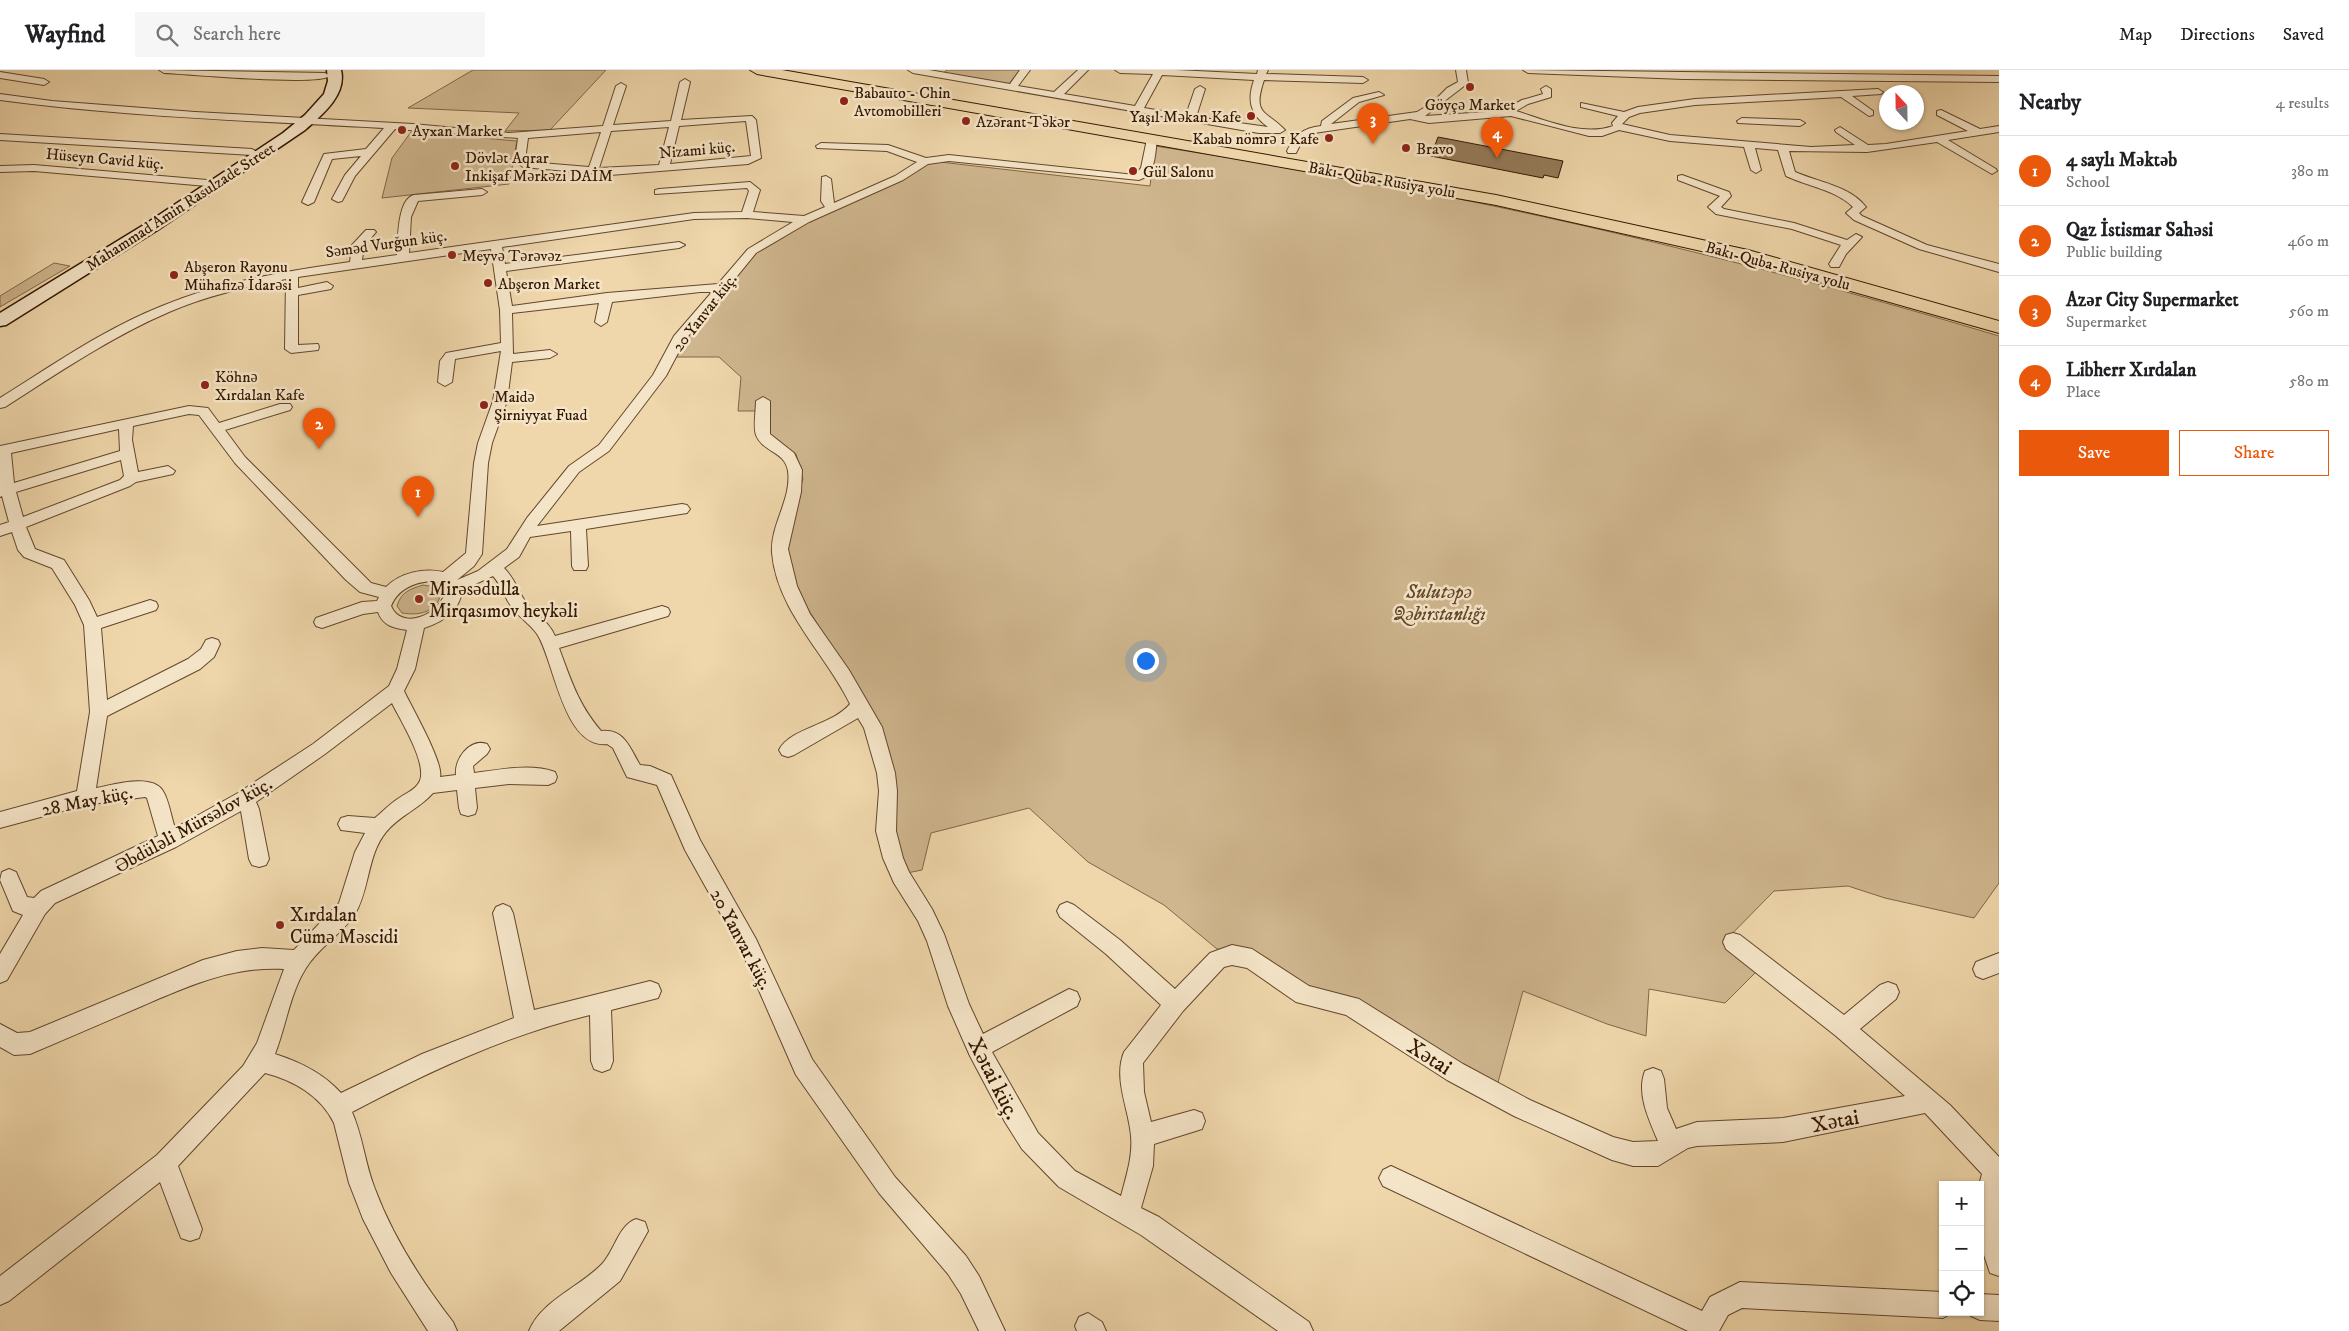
<!DOCTYPE html>
<html lang="en">
<head>
<meta charset="utf-8">
<style>
	body { margin:0; font-family:"IM FELL DW Pica",serif; background:#f6f6f6; color:#202124 }
	.controls { position:absolute; right:15px; bottom:15px; display:grid; overflow:hidden; border-radius:0px; box-shadow:0 1px 4px #0004 }
	.controls button { width:45px; height:45px; display:grid; place-items:center; padding:0; border:0; border-bottom:1px solid #e0e0e0; background:#fff; color:#202124; font:25px sans-serif }
	.compass { position:absolute; left:1879px; top:15px; width:45px; height:45px; border-radius:50%; background:#fff; box-shadow:0 1px 4px #0004; rotate:338deg }
	.you { position:absolute; left:1145px; top:590px; width:18px; height:18px; margin:-12px; border:4px solid #fff; border-radius:50%; background:#1a73e8; box-shadow:0 0 0 8px #1a73e833 }
	.badge { display:grid; place-items:center; width:32px; height:32px; border-radius:50%; background:#ea580c; color:#fff; font-size:16px; font-weight:700 }
	.pin { position:absolute; translate:-50% -41px; filter:drop-shadow(0 1px 2px #0008) }
	.pin::after { content:''; position:absolute; top:26px; width:18px; height:15px; background:inherit; clip-path:polygon(0 0,100% 0,50% 100%) }
	.list { margin:0; padding:0; list-style:none }
	h2 { display:flex; justify-content:space-between; align-items:center; height:65px; margin:0; padding:0 20px; font-size:21px }
	h2 small { font-size:16px; font-weight:400; color:#757577 }
	.list li { display:grid; grid-template-columns:32px 1fr auto; gap:15px; align-items:center; box-sizing:border-box; height:70px; padding:0 20px; border-top:1px solid #e0e0e0 }
	.list b { display:block; font-size:19px; white-space:nowrap }
	.list p { margin:0; font-size:16px; white-space:nowrap; color:#757577 }
	.list em { font-size:16px; font-style:normal; color:#757577 }
	.actions { display:flex; gap:10px; padding:15px 20px }
	.actions a { flex:1; padding:11px 0; border:1px solid #ea580c; border-radius:0px; text-align:center; font-size:18px; color:#ea580c }
	.actions .main { background:#ea580c; color:#fff }
	.icon { flex:none; width:28px; height:28px; fill:none; stroke:currentColor; stroke-width:2; stroke-linecap:round; stroke-linejoin:round }
	.map { position:relative; flex:none; width:1999px; height:1261px; overflow:hidden }
	header { display:flex; align-items:center; gap:30px; box-sizing:border-box; height:70px; padding:0 25px; background:#fff; border-bottom:1px solid #e0e0e0 }
	header strong { font-size:24px }
	nav { display:flex; gap:28px; margin-inline-start:auto; font-size:18px }
	.search { width:350px; height:45px; background:#f6f6f6; display:flex; align-items:center; gap:12px; box-sizing:border-box; padding:0 18px; border-radius:0px; color:#757577; font-size:19px }
	main { display:flex }
	aside { flex:1; background:#fff }
	.map>svg:first-child { display:block }
</style>
</head>
<body>
<header>
<strong>Wayfind</strong>
<div class="search"><svg class="icon" aria-label="search" viewBox="0 0 24 24"><circle cx="10" cy="10" r="6"/><path d="M15 15l6 6"/></svg>Search here</div>
<nav><a>Map</a><a>Directions</a><a>Saved</a></nav>
</header>
<main>
<div class="map">
<svg width="1999" height="1261" viewBox="0 0 1999 1261">
	<rect width="100%" height="100%" fill="#efd7ab"/>
	<filter id="stains"><feTurbulence type="fractalNoise" baseFrequency=".004" numOctaves="4"/><feColorMatrix values="0 0 0 0 .2 0 0 0 0 .09 0 0 0 0 .02 0 0 0 .5 -.17"/></filter>
	<radialGradient id="worn" r=".72"><stop offset=".6" stop-color="#630" stop-opacity="0"/><stop offset="1" stop-color="#630" stop-opacity=".3"/></radialGradient>
	<!-- green -->
	<path fill="#cfb68e" stroke="#816647" d="M473,0H606L550,60L505,61L519,43L408,38Z
		M947,0H1020L1008,15L942,4Z
		M411,62L517,71L509,114L382,128L392,88Z
		M1155,76C1231,88 1307,99 1383,114C1591,153 1796,205 1999,266V813L1974,848L1885,828L1848,816L1774,821L1723,873L1757,901L1725,933L1649,919L1646,966L1607,954L1523,921L1497,1016L1314,921L1247,881L1217,879L1164,835L1088,792L1029,738L931,763L922,800L907,803L853,610L806,536L794,509L784,473L787,455L803,409L796,384L768,366L767,341H738L741,307L719,287H675L682,269L757,180L786,163L931,91L1150,116Z
		M54,193L70,196L0,237V226Z
		M423,515L435,517L441,524C436,542 420,546 402,543L397,536C401,522 410,519 423,515Z"/>
	<!-- building -->
	<path fill="#957b59" stroke="#331700" d="M1438,67L1563,91L1558,108L1544,105L1543,108L1431,86Z"/>
	<g fill="none" stroke-linecap="round" stroke-linejoin="round">
		<!-- street casing -->
		<g stroke="#62472b" stroke-width="2">
			<path id="street" d="M159,0L325,3L330,6C318,16 188,4 164,3Z
				M908,0H929L1010,14L1020,0H1030L1018,16L1054,22L1078,0H1088L1064,24L1135,36L1153,4L1120,3L1115,0H1176L1257,4L1258,0H1268L1266,4L1363,7L1368,10L1363,13L1264,10C1252,46 1266,40 1285,60L1280,63H1259L913,3ZM1162,5L1254,10C1247,30 1250,44 1268,57L1196,47L1205,19L1200,16L1195,19L1186,45L1144,38Z
				M1456,0H1466L1468,13L1425,46L1502,41L1522,30L1543,24L1541,19L1546,16L1551,19V27L1528,34L1516,41C1545,50 1582,67 1613,56L1612,53L1618,46L1581,37V33L1624,42L1638,37L1695,29L1878,19L1883,22L1881,24L1852,26L1873,41V45L1869,46L1841,27L1695,35L1640,43L1629,47L1622,54L1670,65L1811,77L1855,75L1836,62L1835,60L1840,57L1868,75L1886,74L1968,61L1937,45V41L1941,40L1980,59L1999,56V62L1948,70L1996,99L1997,101L1992,104L1937,72L1867,82L1789,81L1795,102C1818,112 1850,116 1866,137L1859,143L1862,146L1927,175L1999,194V202L1919,179L1854,150L1846,143L1853,137C1836,120 1807,116 1786,106L1778,80L1755,78L1761,100L1756,103L1751,100L1744,77L1670,71L1619,60L1602,66H1589L1511,46L1429,53L1410,49L1314,63L1302,71L1296,83H1288L1287,81C1295,65 1303,58 1321,56L1322,51L1353,28L1379,22L1384,25L1359,32L1331,54L1417,42L1432,33L1447,18L1458,12Z
				M1523,0L1999,6V12L1684,9L1528,3Z
				M0,2L44,9L49,12L44,15L0,8Z
				M685,9L690,12L681,50L752,46L756,50L761,88L748,94L610,105L523,97L515,91L518,68L395,59L355,106L342,131L338,132L332,129L345,105L361,86L332,89L314,132L308,135L302,132L324,84L366,79L384,58C256,51 127,47 0,30V24L52,31L195,42L413,54L509,63L603,56L616,16L621,13L626,16L613,55L671,51L680,12ZM746,51L751,86L670,94L679,56ZM669,57L659,95L599,98L611,61ZM601,62L589,97L529,92L525,90L528,68Z
				M1742,48L1800,50L1805,53L1800,56L1738,53L1737,51Z
				M0,64L252,79L257,82L252,85L0,70Z
				M1152,66L1157,69C1155,83 1156,105 1139,110L949,91L928,94L903,110L809,152L756,183L685,270L666,306L609,381L579,402L537,456L682,434L687,435L690,439L687,443L586,459L588,496L586,500H574L572,496L571,461L530,467L519,487L504,498C515,509 517,519 525,531C534,544 549,551 555,566L662,536L668,538L670,542L668,546L559,578C571,610 578,634 601,661C624,658 630,678 640,695L650,696L671,705L700,770L756,869L812,989L895,1107L966,1186L979,1206L1005,1261H979L961,1224L948,1204L879,1123L796,1005L742,882L685,780L657,715L627,707L613,678L607,674C563,679 554,589 537,564C531,555 520,548 513,539C505,529 502,516 493,506L462,520C460,541 443,552 424,558L415,599L404,621C411,636 444,693 440,707L456,705C454,689 470,668 487,674L490,679L487,684L473,696L474,703C499,700 530,693 555,702L557,707L555,712L548,715L509,714L475,718L477,738L475,744L468,746L461,744L459,738L457,720L433,723C420,738 399,746 386,762C367,785 370,819 355,844C342,864 319,877 306,898C290,923 286,956 275,984C300,992 323,1003 341,1023L422,984L514,948L493,843L496,837L503,834L510,837L513,843L534,940L650,911L658,914L661,921L658,928L611,940L613,991L610,999L602,1002L594,999L591,991L590,945C507,965 428,1002 352,1042C363,1067 365,1094 375,1119C393,1167 422,1212 453,1252L457,1261H428L391,1203L363,1149L349,1113L334,1053C321,1026 293,1010 265,1003L178,1096L202,1159L199,1168L190,1171L181,1168L160,1112L9,1231L0,1235V1206L157,1085L243,996L257,973L284,899C232,896 189,916 142,936C105,952 68,968 30,984L14,985L0,977V954L17,963L30,962L203,890L237,881L262,878L294,880L339,833L355,782L365,763L341,760L338,754L341,748L348,746L375,748C383,741 391,733 399,728C406,723 413,721 418,714C431,698 400,650 392,633L325,684L256,732L259,739L269,789L266,795L259,797L252,795L249,789L241,741L176,777L55,833L45,844L7,910L0,913V884L23,845L13,841L0,810L2,802L9,799L16,802L27,827L34,828L41,821L158,766L147,728L145,727L85,735L0,758V742L77,721L90,642L84,555L75,535L52,498L24,487L18,480L12,462L0,466V455L9,452L2,426L0,427V376L189,336L208,338L219,353L280,334H290L292,337L290,340L225,360L245,387L371,513L386,517C401,502 424,498 443,502L466,483L474,393L478,373L493,331L501,281L455,289L452,312L445,316L438,312L440,291L446,283L501,273L500,240L491,179L298,207V218L327,212L333,216L331,219L298,225V275L318,274L319,277L318,280L291,283L285,279L286,209C246,217 206,226 169,242C111,267 58,303 5,337L0,338V328C53,295 104,259 162,236C222,211 287,201 350,192L352,175L366,160H374L376,162L364,176L362,190L397,185C398,171 397,129 414,125L482,119L487,122L482,125L418,131L411,147L409,183L694,143L742,142L749,121L747,118L655,124V120L659,119L750,112L760,120L753,142L804,146L825,137L821,131L822,107L826,106L831,109L834,133L895,106L917,92L887,81L817,78L816,76L821,73L888,75L926,88L949,85L1135,105L1141,98L1147,69ZM747,148L793,152L748,179L718,214L607,223L512,236L506,201L679,178L685,175L679,172L505,194L502,177L694,149ZM700,222H712L674,266L653,305L599,375L569,396L527,448L507,479L478,501L457,510L474,496L482,484L488,393L492,373L507,331L512,292L550,288L557,284L550,280L513,284L512,243L599,233L595,252L601,256L607,252L612,232ZM189,344L199,345L235,393L346,510L360,522L379,527L377,531L362,532L316,548L314,552L316,556L322,558L363,544L378,542C383,556 394,558 407,560L397,599L389,616L313,674L238,723L175,758C171,746 169,731 163,721C152,703 113,715 96,718L107,646L200,599L214,587L220,574L218,570L212,568L206,570L201,579L188,589L107,630L101,558L156,540L158,536L156,532L150,530L97,547L89,530L64,490L35,479L26,457L130,416L136,412L173,404L175,401L168,396L138,402L132,370L133,356ZM119,359L120,381L14,413L11,383ZM121,390L124,406L120,410L23,447L16,422ZM430,511L441,513L446,518C443,544 402,562 391,536C398,519 413,513 430,511Z
				M34,95L207,110L212,113L207,116L34,101L0,102V96Z
				M1682,105L1729,122L1731,126L1721,137L1724,139L1794,153L1847,170L1856,164L1862,167L1846,184L1839,197H1831L1829,194L1841,175L1792,159L1716,144L1708,137L1720,126L1678,110V106Z
				M763,327L770,331V364L794,383L802,400L801,422L788,479L797,516L810,544L849,600L882,657L895,703L897,721L896,761L903,788L909,802L932,839L944,864L969,934L983,964L1069,919L1077,922L1080,929L1077,936L992,982L1038,1063L1075,1101L1121,1126C1126,1107 1133,1086 1131,1066C1129,1039 1113,1009 1124,982L1161,935L1106,884L1060,847L1057,841L1060,835L1067,832L1074,835L1120,870L1175,919L1210,883L1232,875L1252,879L1309,916L1359,929L1463,994L1530,1030L1613,1067L1633,1072L1658,1071C1649,1050 1636,1023 1645,1001L1653,998L1661,1001L1664,1009L1667,1038L1676,1059L1697,1052L1783,1048L1905,1026L1836,966L1726,879L1723,872L1726,865L1733,863L1740,865L1844,945L1880,915L1888,912L1896,915L1899,922L1896,929L1860,959L1950,1035L1999,1087V1206L1990,1203L1980,1173V1115H1979L1982,1104L1925,1043L1783,1072L1697,1076L1688,1078L1658,1096H1633L1612,1090L1514,1046L1447,1010L1346,945L1296,932L1247,898L1232,895L1224,897L1183,941L1143,993L1144,1022L1151,1052L1194,1040L1202,1043L1205,1051L1202,1059L1154,1074L1153,1096L1141,1138L1159,1147L1309,1252L1313,1261H1278L1141,1165L1059,1117L1022,1079L1005,1052L970,986L948,936L927,871L918,851L894,813L883,788L876,761L879,721L877,703L864,658L858,648L794,685L788,687L782,685L779,680C790,658 833,655 850,634C826,584 777,541 772,483C770,455 792,429 788,401C785,381 762,382 756,365C753,356 756,341 756,331Z
				M1999,883V903L1983,909L1976,906L1973,899L1976,892Z
				M1391,1096L1702,1241L1710,1227L1740,1212L1943,1222V1242H1953L1943,1248L1742,1238L1728,1245L1719,1261H1688L1383,1116L1379,1108L1383,1100Z
				M636,1149L645,1152L648,1161L620,1211L559,1261H529C542,1230 580,1217 602,1194C615,1180 618,1156 636,1149Z
				M1980,1224L1999,1225V1251L1980,1250L1971,1246L1970,1242H1980Z
				M1088,1243L1102,1252L1106,1261H1077L1075,1256L1079,1247Z"/>
		</g>
		<!-- secondary casing -->
		<g stroke="#331700" stroke-width="3">
			<path id="secondary" d="M327,0H341C347,25 322,45 305,60L159,159L6,255L0,256V243L147,153L283,63L305,45L324,24L328,11Z"/>
		</g>
		<!-- highway casing -->
		<g stroke="#331700" stroke-width="2">
			<path id="highway" d="M750,0H782L1496,125L1748,180L1999,251V263L1737,189L1496,135L757,4Z"/>
		</g>
		<!-- street -->
		<use href="#street" fill="#f5e5c8" fill-rule="evenodd"/>
		<!-- secondary -->
		<use href="#secondary" fill="#f5e5c8" fill-rule="evenodd"/>
		<!-- highway -->
		<use href="#highway" fill="#efd7ab" fill-rule="evenodd"/>
	</g>
	<!-- markers -->
	<g fill="#8f2418" stroke="#f5e5c8" stroke-width="2">
		<circle cx="1470" cy="17" r="5"/>
		<circle cx="844" cy="31" r="5"/>
		<circle cx="1251" cy="46" r="5"/>
		<circle cx="966" cy="51" r="5"/>
		<circle cx="402" cy="60" r="5"/>
		<circle cx="1329" cy="68" r="5"/>
		<circle cx="1406" cy="78" r="5"/>
		<circle cx="455" cy="96" r="5"/>
		<circle cx="1133" cy="101" r="5"/>
		<circle cx="452" cy="185" r="5"/>
		<circle cx="174" cy="205" r="5"/>
		<circle cx="488" cy="213" r="5"/>
		<circle cx="205" cy="315" r="5"/>
		<circle cx="484" cy="335" r="5"/>
		<circle cx="419" cy="529" r="5"/>
		<circle cx="280" cy="855" r="5"/>
	</g>
	<g text-anchor="middle" stroke-width="5" stroke-linejoin="round" paint-order="stroke">
		<!-- far-poi labels -->
		<g font-size="16" fill="#331700" stroke="#f5e5c8" text-anchor="start">
			<text x="854" y="28">Babauto - Chin<tspan x="854" dy="18">Avtomobilleri</tspan></text>
			<text x="1470" y="40" text-anchor="middle">Göyçə Market</text>
			<text x="1241" y="52" text-anchor="end">Yaşıl Məkan Kafe</text>
			<text x="976" y="57">Azərant Təkər</text>
			<text x="412" y="66">Ayxan Market</text>
			<text x="1319" y="74" text-anchor="end">Kabab nömrə 1 Kafe</text>
			<text x="1416" y="84">Bravo</text>
			<text x="465" y="93">Dövlət Aqrar<tspan x="465" dy="18">Inkişaf Mərkəzi DAİM</tspan></text>
			<text x="1143" y="107">Gül Salonu</text>
			<text x="462" y="191">Meyvə Tərəvəz</text>
			<text x="184" y="202">Abşeron Rayonu<tspan x="184" dy="18">Mühafizə İdarəsi</tspan></text>
			<text x="498" y="219">Abşeron Market</text>
			<text x="215" y="312">Köhnə<tspan x="215" dy="18">Xırdalan Kafe</tspan></text>
			<text x="494" y="332">Maidə<tspan x="494" dy="18">Şirniyyat Fuad</tspan></text>
		</g>
		<!-- far-street labels -->
		<g font-size="16" fill="#331700" stroke="#f5e5c8">
			<text transform="translate(697 79) rotate(-5)" y="6">Nizami küç.</text>
			<text transform="translate(105 88) rotate(5)" y="6">Hüseyn Cavid küç.</text>
			<text transform="translate(1382 109) rotate(10)" y="6">Bakı-Quba-Rusiya yolu</text>
			<text transform="translate(180 136) rotate(-33)" y="6">Mahammad Amin Rasulzade Street</text>
			<text transform="translate(386 173) rotate(-8)" y="6">Səməd Vurğun küç.</text>
			<text transform="translate(1778 195) rotate(15)" y="6">Bakı-Quba-Rusiya yolu</text>
			<text transform="translate(704 242) rotate(-52)" y="6">20 Yanvar küç.</text>
		</g>
		<!-- poi labels -->
		<g font-size="19" fill="#331700" stroke="#f5e5c8" text-anchor="start">
			<text x="429" y="525">Mirəsədulla<tspan x="429" dy="22">Mirqasımov heykəli</tspan></text>
			<text x="290" y="851">Xırdalan<tspan x="290" dy="22">Cümə Məscidi</tspan></text>
		</g>
		<!-- park labels -->
		<g font-size="19" font-style="italic" fill="#62472b" stroke="#f5e5c8">
			<text x="1439" y="528">Sulutəpə<tspan x="1439" dy="22">Qəbirstanlığı</tspan></text>
		</g>
		<!-- street labels -->
		<g font-size="19" fill="#331700" stroke="#f5e5c8">
			<text transform="translate(87 730) rotate(-11)" y="7">28 May küç.</text>
			<text transform="translate(193 754) rotate(-29)" y="7">Əbdüləli Mürsəlov küç.</text>
			<text transform="translate(742 869) rotate(62)" y="7">20 Yanvar küç.</text>
		</g>
		<!-- near-street labels -->
		<g font-size="22" fill="#331700" stroke="#f5e5c8">
			<text transform="translate(1430 986) rotate(32)" y="8">Xətai</text>
			<text transform="translate(995 1008) rotate(63)" y="8">Xətai küç.</text>
			<text transform="translate(1835 1050) rotate(-11)" y="8">Xətai</text>
		</g>
	</g>
	<rect width="100%" height="100%" filter="url(#stains)"/>
	<rect width="100%" height="100%" fill="url(#worn)"/>
</svg>
<div class="controls">
<button>+</button>
<button>−</button>
<button><svg class="icon" aria-label="locate" viewBox="0 0 24 24"><circle cx="12" cy="12" r="6"/><path d="M12 2v4M12 18v4M2 12h4M18 12h4"/></svg></button>
</div>
<svg class="compass" viewBox="-18 -18 36 36"><path d="M0-13l5 13h-10z" fill="#e53935"/><path d="M0 13l5-13h-10z" fill="#757577"/></svg>
<div class="you"></div>
<div class="pin badge" style="left:418px;top:447px">1</div>
<div class="pin badge" style="left:319px;top:379px">2</div>
<div class="pin badge" style="left:1373px;top:74px">3</div>
<div class="pin badge" style="left:1497px;top:88px">4</div>
</div>
<aside>
<h2>Nearby<small>4 results</small></h2>
<ul class="list">
<li><span class="badge">1</span><div><b>4 saylı Məktəb</b><p>School</p></div><em>380 m</em></li>
<li><span class="badge">2</span><div><b>Qaz İstismar Sahəsi</b><p>Public building</p></div><em>460 m</em></li>
<li><span class="badge">3</span><div><b>Azər City Supermarket</b><p>Supermarket</p></div><em>560 m</em></li>
<li><span class="badge">4</span><div><b>Libherr Xırdalan</b><p>Place</p></div><em>580 m</em></li>
</ul>
<div class="actions"><a class="main">Save</a><a>Share</a></div>
</aside>
</main>
</body>
</html>
